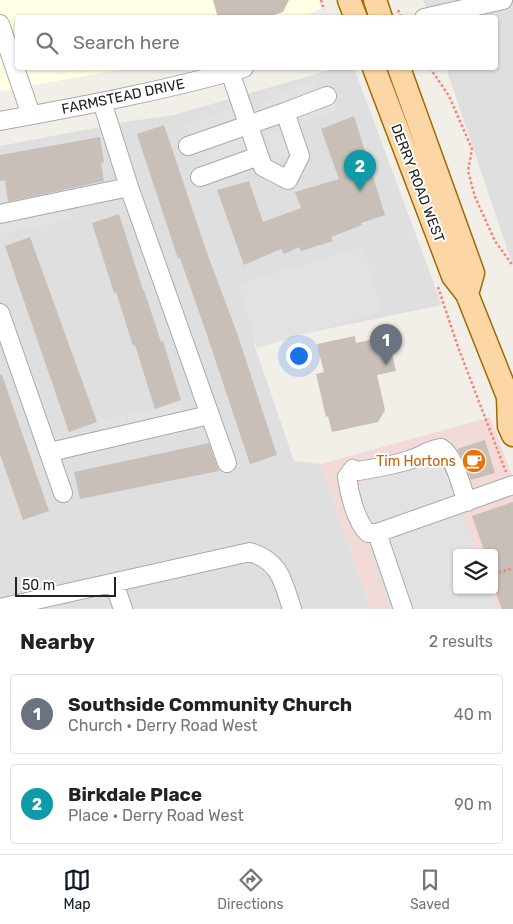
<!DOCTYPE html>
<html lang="en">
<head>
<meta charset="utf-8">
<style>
	body { margin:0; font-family:Rubik,sans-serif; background:#f2f2f2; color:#222 }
	.controls { position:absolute; right:15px; bottom:15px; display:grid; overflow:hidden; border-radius:5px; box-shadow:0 1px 4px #0004 }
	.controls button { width:45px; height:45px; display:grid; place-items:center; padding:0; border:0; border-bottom:1px solid #e0e0e0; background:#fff; color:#222; font:25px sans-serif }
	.scale { position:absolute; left:15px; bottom:12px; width:101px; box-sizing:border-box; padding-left:5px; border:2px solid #222; border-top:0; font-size:14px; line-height:18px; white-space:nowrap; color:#222; -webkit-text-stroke:4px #fff; paint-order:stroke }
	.you { position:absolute; left:298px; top:355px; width:18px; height:18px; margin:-12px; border:4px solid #fff; border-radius:50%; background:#1a73e8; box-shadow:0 0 0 8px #1a73e833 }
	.badge { display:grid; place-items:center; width:32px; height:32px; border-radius:50%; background:#111827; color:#fff; font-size:16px; font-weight:700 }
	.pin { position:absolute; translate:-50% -41px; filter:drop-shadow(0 1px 2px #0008) }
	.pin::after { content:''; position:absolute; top:26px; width:18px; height:15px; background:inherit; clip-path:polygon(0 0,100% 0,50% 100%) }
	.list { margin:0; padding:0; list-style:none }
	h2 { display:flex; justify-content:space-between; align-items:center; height:65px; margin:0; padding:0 20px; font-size:21px }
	h2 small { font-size:16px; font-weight:400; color:#767676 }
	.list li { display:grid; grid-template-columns:32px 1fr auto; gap:15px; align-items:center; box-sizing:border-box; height:80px; margin:0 10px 10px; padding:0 10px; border:1px solid #e0e0e0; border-radius:5px }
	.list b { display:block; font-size:19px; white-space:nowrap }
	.list p { margin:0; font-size:16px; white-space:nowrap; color:#767676 }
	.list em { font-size:16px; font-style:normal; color:#767676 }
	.icon { flex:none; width:28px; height:28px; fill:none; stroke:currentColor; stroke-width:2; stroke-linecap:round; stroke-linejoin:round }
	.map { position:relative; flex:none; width:513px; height:609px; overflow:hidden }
	.search { position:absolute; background:#fff; box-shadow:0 1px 4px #0004; left:15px; right:15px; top:15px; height:55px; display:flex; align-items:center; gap:12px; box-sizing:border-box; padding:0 18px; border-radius:5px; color:#767676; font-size:19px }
	.sheet { height:245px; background:#fff }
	nav { display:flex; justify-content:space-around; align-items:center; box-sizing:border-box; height:70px; border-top:1px solid #e0e0e0; background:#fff; font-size:14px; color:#767676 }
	nav a { display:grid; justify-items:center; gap:2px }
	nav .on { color:#111827 }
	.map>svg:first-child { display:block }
</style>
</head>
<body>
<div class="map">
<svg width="513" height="609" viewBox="0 0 513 609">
	<rect width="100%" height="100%" fill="#f2efe9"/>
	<!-- residential -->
	<path fill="#e0dfdf" d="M423,0H513V266L446,68H496V18L429,17Z
		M337,68H354L442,305L254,344L294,461L321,464L371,609H0V146L131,121L174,115Z"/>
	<!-- commercial -->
	<path fill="#f2dad9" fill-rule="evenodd" d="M490,417L513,478V609H371L321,464ZM457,553H494V590H457Z"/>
	<!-- education -->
	<path fill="#ffffe5" d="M0,0H319L321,8L301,18H18V68H130L0,91Z"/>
	<!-- parking -->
	<path fill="#e2e2e2" d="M316,79L320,90L332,85L338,99L335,101L338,109L304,122L300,111L271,122L263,100Z
		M233,108L253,167L206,183L186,125Z
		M291,125L299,152L273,160L265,133Z
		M70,207L72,220L0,234V220Z
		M363,247L382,311L257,348L238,284Z
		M182,403L185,415L102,433L98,420L124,415L127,423H129L127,415Z
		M443,453L477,553H457V590H490L497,609H390L351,488Z"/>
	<!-- building -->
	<path fill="#c7bfb8" d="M213,0H289L283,12L274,15L275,18H218Z
		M354,116L385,215L361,223L362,225L331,237L333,241L301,251L299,247L284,254L281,249L244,265L217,190L249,181L263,222L301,208L295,192L339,179L321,129Z
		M164,125L207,253L237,333L277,455L250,464L206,332L180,258L178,259L137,134Z
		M100,137L104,162L101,163L104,181L8,202L5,180L0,181V155Z
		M119,214L143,290H144L161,342L163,341L181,400L155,409L135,345L133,346L116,292L114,293L92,223Z
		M30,237L97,422L69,432L5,246Z
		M355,336L356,343L388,336L396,371L377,375L385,410L378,422L332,432L328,416L326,417L316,374L324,372L317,344Z
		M0,375H2L49,511L23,520L0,454Z
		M485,440L495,473L471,480L464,461L457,449Z
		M209,443L219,471L80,499L74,472Z
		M513,502V609H502L494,588V553H485L472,516Z"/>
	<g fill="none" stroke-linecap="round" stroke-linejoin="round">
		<!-- minor casing -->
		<g stroke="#a9a9a9" stroke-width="20">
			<path id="minor" d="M424,18L503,0
				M0,24L31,115
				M230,72L263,167L288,180L300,156L285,112L327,96
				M102,102L129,187L227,463
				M0,121C82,106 164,91 244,68
				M188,146L285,112
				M200,177L259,156
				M0,214L129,187
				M0,313L63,493
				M50,452L209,415
				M377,533H368C356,522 349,493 347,477L353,469L358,471C376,468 396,465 412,459C424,455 428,450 441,448C455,456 461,487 467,502
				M114,583L123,609
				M0,608L250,552C281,562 283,582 292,609
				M403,609L377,533L513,485"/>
		</g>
		<!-- major casing -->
		<g stroke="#a06b00" stroke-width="25">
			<path id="major" d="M349,0L356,18
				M375,0L381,18
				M374,68L453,276L467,294L508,397L509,426L513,435
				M399,68L473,273L467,294"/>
		</g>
		<!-- path -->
		<path stroke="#fa8072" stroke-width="2.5" stroke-dasharray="2.5 2.5" stroke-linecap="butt" d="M321,0L324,10
			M398,10L402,18
			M430,68L449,96L472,149L468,171L475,197L495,241L513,266
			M438,287L458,347L506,472
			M494,574L513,568"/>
		<!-- minor -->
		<use href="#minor" stroke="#fff" stroke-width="18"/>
		<!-- major -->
		<use href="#major" stroke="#fcd6a4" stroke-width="22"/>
	</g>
	<!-- icons -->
	<defs>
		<g id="cafe-disc" transform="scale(1.25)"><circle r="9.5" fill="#e8710a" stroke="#fff"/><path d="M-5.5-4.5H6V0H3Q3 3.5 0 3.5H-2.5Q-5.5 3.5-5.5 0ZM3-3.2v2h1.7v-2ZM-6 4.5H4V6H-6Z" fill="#fff"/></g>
	</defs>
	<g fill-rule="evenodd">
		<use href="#cafe-disc" x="474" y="461"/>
	</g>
	<g text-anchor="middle" stroke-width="4" stroke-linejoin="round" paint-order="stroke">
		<!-- street labels -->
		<g font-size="14" fill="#222" stroke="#fff">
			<text transform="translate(123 96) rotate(-12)" y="5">FARMSTEAD DRIVE</text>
			<text transform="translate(418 183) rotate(69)" y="5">DERRY ROAD WEST</text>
		</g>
		<!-- food labels -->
		<g font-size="14" fill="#c56008" stroke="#fff" text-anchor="end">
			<text x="456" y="466">Tim Hortons</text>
		</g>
	</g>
</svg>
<div class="controls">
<button><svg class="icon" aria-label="layers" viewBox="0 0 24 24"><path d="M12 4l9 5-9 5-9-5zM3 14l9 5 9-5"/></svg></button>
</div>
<div class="scale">50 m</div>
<div class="you"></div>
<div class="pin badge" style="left:386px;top:365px;background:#6b7280">1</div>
<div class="pin badge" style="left:360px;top:191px;background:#0f9aa8">2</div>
<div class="search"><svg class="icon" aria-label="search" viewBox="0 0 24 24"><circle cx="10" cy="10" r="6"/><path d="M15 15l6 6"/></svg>Search here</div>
</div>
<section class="sheet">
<h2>Nearby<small>2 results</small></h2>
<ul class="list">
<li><span class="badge" style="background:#6b7280">1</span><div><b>Southside Community Church</b><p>Church · Derry Road West</p></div><em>40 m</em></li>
<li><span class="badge" style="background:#0f9aa8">2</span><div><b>Birkdale Place</b><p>Place · Derry Road West</p></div><em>90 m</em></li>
</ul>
</section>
<nav>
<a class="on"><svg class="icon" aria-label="map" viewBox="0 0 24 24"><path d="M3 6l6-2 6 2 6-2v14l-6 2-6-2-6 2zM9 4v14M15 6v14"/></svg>Map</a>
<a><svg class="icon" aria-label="directions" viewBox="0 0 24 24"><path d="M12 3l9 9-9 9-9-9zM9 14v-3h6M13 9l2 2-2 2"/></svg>Directions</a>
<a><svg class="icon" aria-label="saved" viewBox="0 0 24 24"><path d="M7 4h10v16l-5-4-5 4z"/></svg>Saved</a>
</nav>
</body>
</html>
